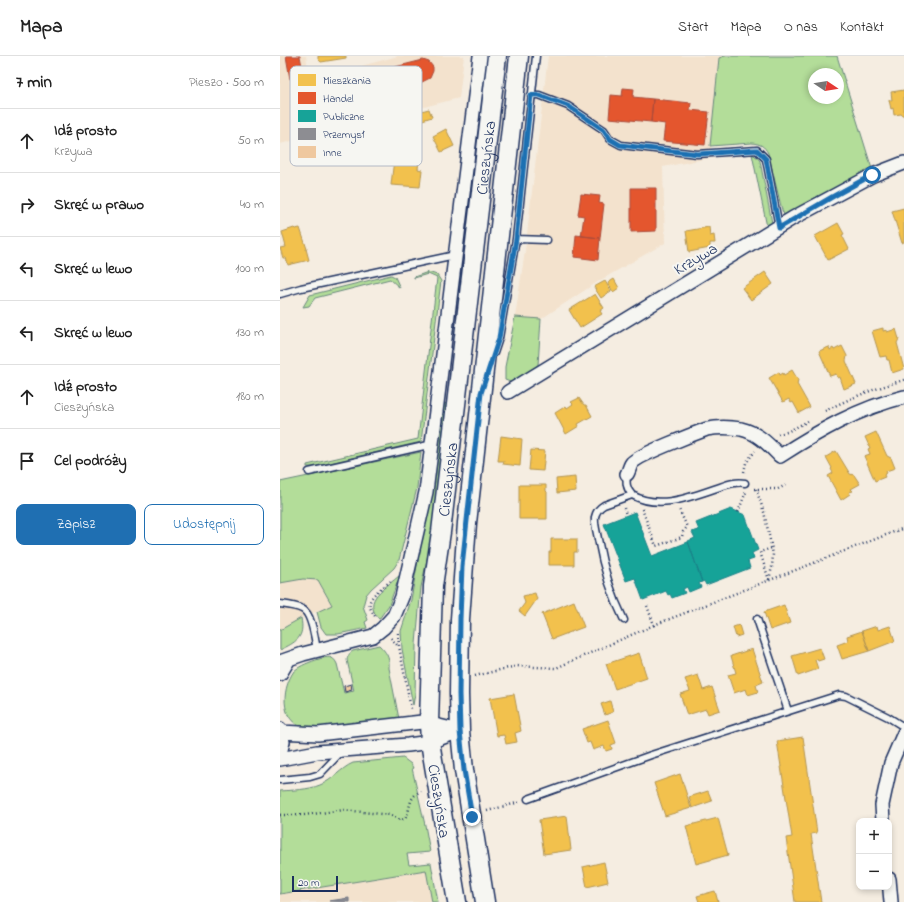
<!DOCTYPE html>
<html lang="pl">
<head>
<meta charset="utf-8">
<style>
	body { margin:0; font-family:"Indie Flower",sans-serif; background:#f6f6f6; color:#222 }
	.controls { position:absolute; right:12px; bottom:12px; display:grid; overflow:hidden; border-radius:8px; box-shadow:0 2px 6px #0003 }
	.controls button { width:36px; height:36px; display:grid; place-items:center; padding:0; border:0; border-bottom:1px solid #e0e0e0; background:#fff; color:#222; font:20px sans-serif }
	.compass { position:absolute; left:528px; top:12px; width:36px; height:36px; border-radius:50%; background:#fff; box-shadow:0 2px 6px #0003; rotate:102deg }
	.scale { position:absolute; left:12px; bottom:10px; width:46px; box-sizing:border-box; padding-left:4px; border:2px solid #1b2f5e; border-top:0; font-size:11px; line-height:14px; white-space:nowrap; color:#1b2f5e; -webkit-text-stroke:3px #f6f6f2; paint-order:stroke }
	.stop { position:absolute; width:12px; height:12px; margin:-9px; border:3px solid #1f6fb2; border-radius:50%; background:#fff }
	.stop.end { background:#1f6fb2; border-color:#fff; box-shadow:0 1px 4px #0008 }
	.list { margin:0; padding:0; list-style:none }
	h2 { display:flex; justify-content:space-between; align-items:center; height:52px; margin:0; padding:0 16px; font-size:17px }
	h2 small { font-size:13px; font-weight:400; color:#767676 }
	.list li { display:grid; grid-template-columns:26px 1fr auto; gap:12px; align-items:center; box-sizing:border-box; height:64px; padding:0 16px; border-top:1px solid #e0e0e0 }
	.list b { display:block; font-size:15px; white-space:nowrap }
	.list p { margin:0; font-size:13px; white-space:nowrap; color:#767676 }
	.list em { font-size:13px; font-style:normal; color:#767676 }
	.actions { display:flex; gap:8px; padding:12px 16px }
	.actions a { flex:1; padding:9px 0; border:1px solid #1f6fb2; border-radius:8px; text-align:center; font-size:14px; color:#1f6fb2 }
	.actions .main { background:#1f6fb2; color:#fff }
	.icon { flex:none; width:22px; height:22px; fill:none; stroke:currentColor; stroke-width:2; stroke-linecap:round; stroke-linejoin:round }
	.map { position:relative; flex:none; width:624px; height:846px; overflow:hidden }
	header { display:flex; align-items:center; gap:24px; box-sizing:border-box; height:56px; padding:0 20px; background:#fff; border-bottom:1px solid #e0e0e0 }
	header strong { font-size:19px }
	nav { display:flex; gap:22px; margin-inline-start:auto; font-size:14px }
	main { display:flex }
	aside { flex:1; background:#fff }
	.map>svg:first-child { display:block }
</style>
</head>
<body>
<header>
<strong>Mapa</strong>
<nav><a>Start</a><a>Mapa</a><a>O nas</a><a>Kontakt</a></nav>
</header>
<main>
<aside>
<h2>7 min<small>Pieszo · 500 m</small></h2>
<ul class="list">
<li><svg class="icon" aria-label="ahead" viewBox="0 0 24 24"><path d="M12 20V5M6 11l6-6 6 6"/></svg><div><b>Idź prosto</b><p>Krzywa</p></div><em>50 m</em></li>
<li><svg class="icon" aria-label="right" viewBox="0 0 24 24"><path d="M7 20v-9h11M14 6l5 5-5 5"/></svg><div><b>Skręć w prawo</b></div><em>40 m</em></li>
<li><svg class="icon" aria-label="left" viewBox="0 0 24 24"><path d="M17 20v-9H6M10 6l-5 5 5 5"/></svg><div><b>Skręć w lewo</b></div><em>100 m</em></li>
<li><svg class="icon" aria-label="left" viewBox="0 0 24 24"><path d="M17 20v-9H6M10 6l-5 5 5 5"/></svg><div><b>Skręć w lewo</b></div><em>130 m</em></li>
<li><svg class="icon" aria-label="ahead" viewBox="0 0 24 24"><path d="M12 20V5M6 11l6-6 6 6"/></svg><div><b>Idź prosto</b><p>Cieszyńska</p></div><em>180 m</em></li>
<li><svg class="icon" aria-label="arrive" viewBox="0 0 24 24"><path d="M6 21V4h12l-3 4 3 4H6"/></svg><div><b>Cel podróży</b></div></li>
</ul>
<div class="actions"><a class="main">Zapisz</a><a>Udostępnij</a></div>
</aside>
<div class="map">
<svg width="624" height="846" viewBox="0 0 624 846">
	<rect width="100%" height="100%" fill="#f5ede1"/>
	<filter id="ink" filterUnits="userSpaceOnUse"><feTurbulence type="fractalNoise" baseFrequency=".025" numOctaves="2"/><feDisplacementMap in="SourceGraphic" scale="8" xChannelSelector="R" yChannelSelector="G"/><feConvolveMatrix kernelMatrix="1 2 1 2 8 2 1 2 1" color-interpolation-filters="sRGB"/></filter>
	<g filter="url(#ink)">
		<!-- built -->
		<path fill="#f3e2cd" d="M0,0H26L30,24L118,0H184L179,42L0,88Z
			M268,0H445L439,3L430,102L383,111L385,187L319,225L261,263L235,261L245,195Z
			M23,523L38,524L52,549L21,562L0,574V527Z
			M147,814L152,846H0V838Z"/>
		<!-- green -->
		<path fill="#b3dd99" stroke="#67867c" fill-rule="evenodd" d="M445,0H557L592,113L510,159H504L502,154L488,97C484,90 481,88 472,87L430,90L439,2ZM534,18H558V42H534Z
			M472,98L477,101L480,105L492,167L487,171Z
			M148,216L157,219L161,225L141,386L32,411H27V409L138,383L157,222L148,218L134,222V221Z
			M111,219L115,221L120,232L110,223L35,242L29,250L23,251L30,239Z
			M235,261L261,263L258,309L233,327L225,324V311Z
			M164,347L169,348L156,462L141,531L136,588L135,638L133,649L122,593L121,575L131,544L140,492L153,435Z
			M141,396L137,432L119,504L114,512L91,533L86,539L83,550L88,564L85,566L87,572L58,578H46L41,571L37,556L52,549L38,524L23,523L0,527V426Z
			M120,519L109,549L99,563C81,543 106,532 120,519Z
			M21,562C25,582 16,586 0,594V574Z
			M99,589C106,596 110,601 109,612L119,663L31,673C0,671 0,635 14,615C21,609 30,606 39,603C47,601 53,599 57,608L64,637L74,635L67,604C68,600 69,597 73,595Z
			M123,702L131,708L133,712H132L145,769L150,796L127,798L129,809L151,807L158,846H152L146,814L0,838V735C13,734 28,734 40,729C53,724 61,712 73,707Z"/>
		<!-- homes -->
		<path fill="#f2c14e" stroke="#b29553" d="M38,0H66V2L41,6L38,3Z
			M624,34V60L621,58L614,59L613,52L611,53L609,44H612L611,36Z
			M149,53L152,61L129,68L126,59Z
			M166,73L174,90L161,96L153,80Z
			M124,102L139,103L138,113L142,114L140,131L111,129L114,103L124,104Z
			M624,152V186L622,187L612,155Z
			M558,167L564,178L562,179L569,193L548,204L535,180Z
			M429,171L430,180L434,179L435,187H430V192L409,196L406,175Z
			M14,172L15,173L20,172L27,193H26L29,204L8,209L6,202H3L0,192L6,191L2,176Z
			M485,216L493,228L471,244L462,232Z
			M334,223L339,232L333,236L328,227Z
			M325,225L331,235L321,242L314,231Z
			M315,238L324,252L320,255L322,258L300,272L289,254Z
			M603,272V275L607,274V276L616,273L619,283L617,287L624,313L612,317L609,304H607L606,300L600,301L592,275Z
			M562,290L567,300L566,305L576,328L564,333L560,321L558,322L556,318L550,320L539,295L549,291L550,294L553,292L554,294Z
			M512,314L518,324L517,328L530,351L519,357L513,346L511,347L509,343L503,346L489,322L499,316L500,319L503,317L504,319Z
			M299,342L304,349H306L312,360L298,368L299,370L286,378L275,357L286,350L287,352L293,348L291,346Z
			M596,376L607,400L611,402L615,412L606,415L607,417L604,419L605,421L595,425L584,400L590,398L588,393L590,392L585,381Z
			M221,380L242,383L240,410L223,408L224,405H218Z
			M251,394L265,395L263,415L249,414Z
			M556,395L570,418L574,419L580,428L571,433L573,435L569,436L570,438L561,444L548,420L553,417L551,413L552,412L546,401Z
			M295,421L296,435L277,437L276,423Z
			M239,429H266V435L267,436V463H239Z
			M271,483H297V496H294V509H269V496H271Z
			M255,537L257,543L245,560L239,555L245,547L243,540Z
			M294,545L304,571L272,583L262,558Z
			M504,549L510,567L490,574L484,556Z
			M459,569L462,579L456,581L453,571Z
			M597,570L598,574L610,570L615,585L589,595L582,575Z
			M582,575L589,595L562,603L557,589L568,585L567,580Z
			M540,592L544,603L538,605L537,603L535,604L538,613L518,620L512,600Z
			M472,593L483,626L476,629L478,636L468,639L466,633L454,637L448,619L456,617L451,600Z
			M359,597L367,622L335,633L326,608Z
			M418,619L423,634L432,631L440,654L428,658L426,653L407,659L400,638L410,635L405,623Z
			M234,638L241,675L235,677L237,686L226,688L224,679L217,680L210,642Z
			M330,645L333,656L325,659L321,648Z
			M328,664L336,687L331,689L332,693L326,695L324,690L313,694L310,686L307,687L302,673Z
			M523,681L537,777L531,778L541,846H515L506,782L512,781L497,685Z
			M400,718L411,752L385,760L374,727Z
			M428,735L432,745L412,752L409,741Z
			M287,760L291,794L264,798L259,764Z
			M438,762L448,799L416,808L406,770Z
			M324,806L328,826L307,831L303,811Z
			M435,835L438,846H419L417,840Z"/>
		<!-- shops -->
		<path fill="#e4572e" stroke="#a84b3c" d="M6,0H20L24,21L10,23Z
			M143,4L149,6L153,11V15L150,22L142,26L115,34L119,49L103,53L98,37L105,35L101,20L103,14Z
			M343,32L354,33L353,41L373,43L371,66L329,62L331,39L342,40Z
			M373,43L411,47L410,54L429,56L425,89L383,85L385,68L371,66Z
			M351,132H376V175L351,176Z
			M301,138L320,140L319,147L324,148L320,182L301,180L304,160L298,159Z
			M296,179L320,182L318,204L294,201Z"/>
		<!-- public -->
		<path fill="#17a398" stroke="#188087" d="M451,453L465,459L478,494L472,497L474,503L468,505L470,512L426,529L424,525L422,526L408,485L415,482L412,476L419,474L416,467Z
			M355,456L372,500L408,486L422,526L419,527L421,531L409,536L407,531L403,533L405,537L392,542L390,538L388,539L386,535L363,544L355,522L346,525L324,468Z"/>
		<!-- industry -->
		<path fill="#8d8d92" stroke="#6b7182" d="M69,842V846L49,845Z"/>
		<!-- building -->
		<path fill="#efc89f" stroke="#1b2f5e" d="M71,628L72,634L65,636L64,630Z"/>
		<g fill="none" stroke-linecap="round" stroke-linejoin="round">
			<!-- service casing -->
			<g stroke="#1b2f5e" stroke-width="9">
				<path id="service" d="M251,39H259L288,50L324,74L330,83L341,89L417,98L477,94L486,103L499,171
					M236,183L267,184
					M0,238L21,232L175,199
					M214,297L219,282L236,183L256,0
					M29,416L153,388
					M352,439C379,454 410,441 437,432C446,429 455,425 465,427
					M0,548C7,549 16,550 22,553C32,557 35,584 37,594
					M477,563L508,655
					M344,564C331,538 323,511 318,483C317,476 314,468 315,461C316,456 319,452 324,449L352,439C346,432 346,427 347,418
					M0,724L30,721L40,718L62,695
					M248,743L371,699L559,639L566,640L608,661L624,671"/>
			</g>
			<!-- minor casing -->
			<g stroke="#1b2f5e" stroke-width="16">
				<path id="minor" d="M228,336L513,162L593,119L624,107
					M347,418C349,415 350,409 352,407C358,399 416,377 427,373C437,371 450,371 461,373C478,377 488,388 500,400C539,375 579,352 624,341
					M0,606L23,598L93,580L103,572L114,560L122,541L146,436L200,0
					M0,618L9,603
					M0,673L3,686L0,697
					M1,676L38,678L142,666L180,675
					M0,703L37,696L128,689L150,686L180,675
					M603,765L602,749L611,707L624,677
					M609,823L611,846"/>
			</g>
			<!-- secondary casing -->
			<g stroke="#1b2f5e" stroke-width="21">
				<g id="secondary">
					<path id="s1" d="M177,846L150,686L149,667L153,530L161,476L217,0"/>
					<path d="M205,846L184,714L180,675L179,638L180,563L187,467L239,0"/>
				</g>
			</g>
			<!-- path -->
			<path stroke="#1b2f5e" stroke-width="2.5" stroke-dasharray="1 3" stroke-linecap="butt" d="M545,355C570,342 596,332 624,324
				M498,378L507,376L528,365
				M464,416L466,407L475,395
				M474,433H498L508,428
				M476,433L484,456L493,498L492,511L489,524
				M344,452L346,459
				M362,453L376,490L402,481L403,476L407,471L399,453
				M458,456L466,436
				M489,524L480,496L492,492
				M367,550L374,569L624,472
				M95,560C93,557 91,554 90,551C87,540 104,531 111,525
				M118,577L119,590L131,653
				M111,582L118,590
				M195,620L236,610L276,612L374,569
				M207,755L240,746
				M0,759H24L64,754L110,759L120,764L125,763C132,751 127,742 141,735"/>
			<!-- service -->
			<use href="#service" stroke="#f6f6f2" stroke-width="6"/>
			<!-- minor -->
			<use href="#minor" stroke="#f6f6f2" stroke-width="13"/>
			<!-- secondary -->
			<use href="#secondary" stroke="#f6f6f2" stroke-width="18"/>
		</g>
	</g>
	<g fill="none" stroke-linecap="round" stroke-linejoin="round" filter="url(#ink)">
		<!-- route -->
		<path stroke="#1f6fb2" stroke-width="5" d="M192,761L184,714L180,675L179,638L180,563L182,510L201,337L219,282L236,183L251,39H259L288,50L324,74L330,83L340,89L418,98L477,94L486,103L499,172L552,141L592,119"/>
	</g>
	<g text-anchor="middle" stroke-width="4" stroke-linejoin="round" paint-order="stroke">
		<!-- street labels -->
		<g font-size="16" fill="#1b2f5e" stroke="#f6f6f2">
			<text dy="6" stroke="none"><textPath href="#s1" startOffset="750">Cieszyńska</textPath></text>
			<text transform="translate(415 202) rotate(-31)" y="6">Krzywa</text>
			<text dy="6" stroke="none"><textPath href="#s1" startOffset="426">Cieszyńska</textPath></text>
			<text transform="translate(160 745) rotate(81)" y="6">Cieszyńska</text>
		</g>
	</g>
	<!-- legend -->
	<rect x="10" y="10" width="132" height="100" rx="6" fill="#f6f6f2" stroke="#b4bac6" stroke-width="1"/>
	<rect x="18" y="18" width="18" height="12" fill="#f2c14e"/>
	<rect x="18" y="36" width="18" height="12" fill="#e4572e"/>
	<rect x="18" y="54" width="18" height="12" fill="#17a398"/>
	<rect x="18" y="72" width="18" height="12" fill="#8d8d92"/>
	<rect x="18" y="90" width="18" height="12" fill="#efc89f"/>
	<g font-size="11" fill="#1b2f5e">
		<text x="43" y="28">Mieszkania</text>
		<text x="43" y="46">Handel</text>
		<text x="43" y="64">Publiczne</text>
		<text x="43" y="82">Przemysł</text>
		<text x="43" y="100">Inne</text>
	</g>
</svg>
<div class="controls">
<button>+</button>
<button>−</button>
</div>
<svg class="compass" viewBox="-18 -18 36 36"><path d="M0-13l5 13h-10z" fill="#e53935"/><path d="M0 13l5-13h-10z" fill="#767676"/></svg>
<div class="scale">20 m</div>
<div class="stop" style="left:592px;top:119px"></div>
<div class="stop end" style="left:192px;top:761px"></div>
</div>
</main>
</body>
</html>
